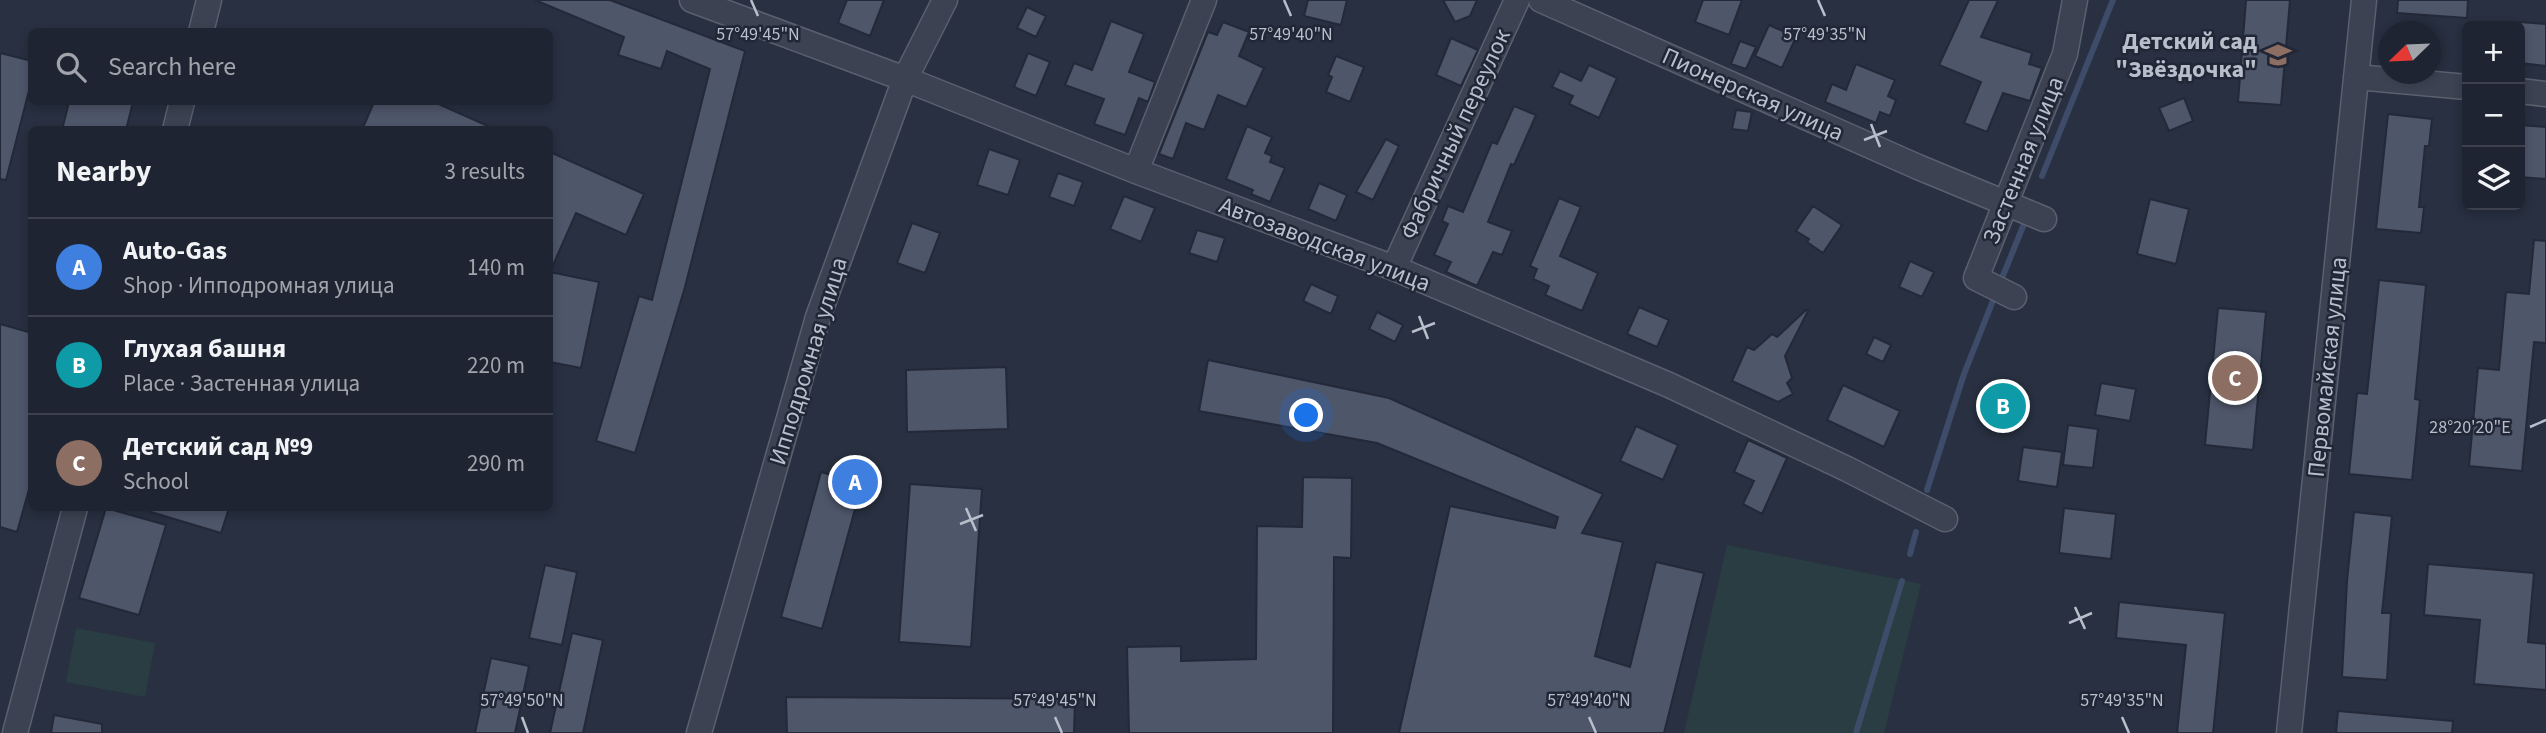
<!DOCTYPE html>
<html lang="en">
<head>
<meta charset="utf-8">
<style>
	body { margin:0; font-family:"Source Sans 3",sans-serif; background:#262c39; color:#f1f3f6 }
	.controls { position:absolute; right:21px; top:21px; display:grid; overflow:hidden; border-radius:10px; box-shadow:0 4px 10px #0003 }
	.controls button { width:63px; height:63px; display:grid; place-items:center; padding:0; border:0; border-bottom:2px solid #3c414d; background:#1e2431; color:#f1f3f6; font:35px sans-serif }
	.compass { position:absolute; left:2378px; top:21px; width:63px; height:63px; border-radius:50%; background:#1e2431; box-shadow:0 4px 10px #0003; rotate:247deg }
	.you { position:absolute; left:1307px; top:416px; width:24px; height:24px; margin:-18px; border:5px solid #fff; border-radius:50%; background:#1a73e8; box-shadow:0 0 0 10px #1a73e833 }
	.badge { display:grid; place-items:center; width:46px; height:46px; border-radius:50%; background:#8bbbb9; color:#fff; font-size:23px; font-weight:700 }
	.pin { position:absolute; translate:-50% -50%; border:4px solid #fff; box-shadow:0 2px 7px #0006 }
	.list { margin:0; padding:0; list-style:none }
	h2 { display:flex; justify-content:space-between; align-items:center; height:91px; margin:0; padding:0 28px; font-size:30px }
	h2 small { font-size:23px; font-weight:400; color:#a1a4ab }
	.list li { display:grid; grid-template-columns:46px 1fr auto; gap:21px; align-items:center; box-sizing:border-box; height:98px; padding:0 28px; border-top:2px solid #3c414d }
	.list b { display:block; font-size:26px; white-space:nowrap }
	.list p { margin:0; font-size:23px; white-space:nowrap; color:#a1a4ab }
	.list em { font-size:23px; font-style:normal; color:#a1a4ab }
	.icon { flex:none; width:38px; height:38px; fill:none; stroke:currentColor; stroke-width:2; stroke-linecap:round; stroke-linejoin:round }
	.map { position:relative; flex:none; width:2546px; height:733px; overflow:hidden }
	.search { position:absolute; background:#1e2431; box-shadow:0 4px 10px #0003; left:28px; top:28px; width:525px; height:77px; display:flex; align-items:center; gap:18px; box-sizing:border-box; padding:0 24px; border-radius:10px; color:#a1a4ab; font-size:26px }
	.panel { position:absolute; background:#1e2431; box-shadow:0 4px 10px #0003; left:28px; top:126px; width:525px; height:385px; border-radius:10px }
	.map>svg:first-child { display:block }
</style>
</head>
<body>
<div class="map">
<svg width="2546" height="733" viewBox="0 0 2546 733">
	<rect width="100%" height="100%" fill="#283041"/>
	<!-- green -->
	<path fill="#2a3d42" d="M1727,545L1921,584L1884,733H1684Z
		M76,628L155,643L145,697L66,682Z"/>
	<g fill="none" stroke-linecap="round" stroke-linejoin="round">
		<!-- stream -->
		<path stroke="#3f4c69" stroke-width="6" d="M2042,176L2113,0
			M2000,283L2026,219
			M1927,490L1964,374L1996,293
			M1910,554L1916,532
			M1856,733L1902,581"/>
	</g>
	<!-- building -->
	<path fill="#4e566a" stroke="#232938" stroke-width="2" d="M535,0H610L745,51L685,287L635,453L596,441L639,296L652,300L710,69L667,51L661,69L618,55L624,37Z
		M847,0H884L870,36L838,23Z
		M1308,0H1347L1341,25L1304,16Z
		M1443,0H1477L1470,16L1455,22Z
		M1703,0H1742L1729,35L1695,22Z
		M1969,0H1998L1981,37L2032,53L2029,64L2042,68L2030,101L2003,93L1987,132L1964,123L1981,82L1939,65Z
		M2246,0H2290L2281,105L2238,102Z
		M2398,0H2468L2467,18L2397,13Z
		M1027,7L1046,16L1036,37L1017,28Z
		M1111,21L1144,34L1129,72L1155,82L1148,102L1139,98L1125,135L1094,124L1104,99L1065,85L1074,63L1092,70Z
		M1223,22L1249,32L1239,56L1264,68L1246,107L1218,95L1204,130L1186,123L1173,159L1159,154L1208,32L1217,35Z
		M2520,22L2546,24V66L2520,63Z
		M1769,25L1796,37L1782,68L1755,56Z
		M1451,38L1478,50L1461,86L1436,75Z
		M1740,41L1756,47L1746,69L1731,64Z
		M0,53L32,61V79L6,180L0,179Z
		M1028,53L1050,62L1036,96L1014,87Z
		M1336,56L1364,67L1350,102L1326,92L1332,77L1328,75Z
		M1856,64L1895,80L1888,96L1896,100L1890,116L1880,112L1876,123L1825,102L1832,84L1846,90Z
		M1589,65L1617,78L1599,118L1569,104L1573,96L1552,87L1560,71L1581,81Z
		M2184,98L2193,121L2169,131L2159,108Z
		M69,102H133L126,130H62Z
		M374,102H434L497,130H362Z
		M1514,106L1536,115L1514,165L1511,164L1488,222L1512,231L1502,255L1493,252L1477,286L1446,272L1451,262L1434,255L1448,224L1442,221L1448,206L1463,212L1492,142L1497,144Z
		M1736,110L1752,112L1748,131L1732,129Z
		M2388,114L2432,119L2429,146H2425L2419,207H2424L2421,233L2376,229Z
		M2520,125L2546,127V179L2520,177Z
		M1247,126L1272,137L1265,153L1272,156L1270,162L1285,168L1270,202L1251,194L1253,190L1226,179Z
		M1386,139L1399,146L1373,200L1356,192Z
		M989,149L1020,160L1008,195L977,185Z
		M550,152L644,194L626,235L576,213L550,272L599,282L581,368L550,362Z
		M1058,173L1083,182L1074,206L1049,197Z
		M1319,183L1347,195L1336,221L1308,209Z
		M1124,196L1155,208L1141,242L1110,229Z
		M1559,198L1581,207L1560,256L1598,273L1582,311L1545,295L1549,286L1533,279L1537,269L1530,266Z
		M2150,199L2189,209L2176,264L2137,254Z
		M1813,206L1842,225L1823,253L1807,242L1809,239L1796,231Z
		M912,223L940,233L925,273L897,263Z
		M1197,230L1225,238L1217,262L1189,253Z
		M2534,240L2546,241V343L2534,342L2522,471L2469,466L2478,368L2499,370L2506,292L2529,294Z
		M1910,261L1934,272L1922,297L1899,287Z
		M2379,280L2426,285L2415,399L2420,400L2412,480L2349,474L2357,393L2367,394Z
		M1311,284L1338,296L1331,314L1303,301Z
		M1639,307L1669,320L1657,347L1627,334Z
		M2218,308L2266,312L2253,450L2205,445Z
		M1806,310L1808,311L1785,356L1792,378L1787,383L1793,394L1778,402L1732,381L1747,347L1754,350L1772,334L1777,337Z
		M1377,312L1403,325L1395,342L1369,329Z
		M0,324L32,333V479L17,532L0,527Z
		M1874,337L1891,345L1883,362L1866,354Z
		M1208,360L1389,398L1603,494L1582,533L1623,542L1595,656L1630,667L1656,562L1704,573L1664,733H1399L1450,506L1555,528L1558,517L1377,443L1199,411Z
		M1006,367L1008,429L907,432L906,370Z
		M1991,383L2026,391L2015,430L1981,420Z
		M2101,383L2136,389L2130,421L2095,415Z
		M1843,385L1900,411L1884,447L1827,420Z
		M2068,425L2098,429L2093,468L2063,465Z
		M1636,426L1678,445L1663,480L1620,461Z
		M1748,440L1787,458L1762,514L1743,504L1754,481L1734,472Z
		M2023,447L2062,452L2057,487L2018,481Z
		M821,472L862,484L822,629L781,617Z
		M1303,477L1352,478L1351,558L1334,557L1333,733H1129L1127,647L1181,646V661L1256,659L1257,526L1302,527Z
		M910,484L982,489L971,647L899,642Z
		M106,508L166,525L139,615L79,598Z
		M152,508H229L221,533L151,512Z
		M2064,508L2116,514L2111,559L2059,553Z
		M2354,512L2392,516L2382,613H2391L2387,680L2342,677L2347,581Z
		M2428,564L2534,573L2528,642L2546,644V690L2474,684L2480,620L2424,615Z
		M545,565L577,572L562,645L529,638Z
		M2119,602L2225,613L2213,733H2177L2186,645L2116,638Z
		M572,633L603,640L583,733H550Z
		M491,658L529,666L515,733H475Z
		M786,697L1075,699L1074,733H787Z
		M2338,711L2453,721L2452,733H2336Z
		M54,715L102,724V733H51Z"/>
	<g fill="none" stroke-linecap="round" stroke-linejoin="round">
		<!-- street casing -->
		<g stroke="#5a606e" stroke-width="27">
			<path id="street" d="M692,0L905,79L1136,171L1394,268L1669,385L1847,469L1945,519
				M1541,0L1918,167L2044,219
				M201,32L209,0
				M2356,77L2467,87
				M2520,91L2546,94
				M175,130L182,102
				M1136,171L1204,0
				M1394,268L1517,0
				M2014,297L1976,278L2065,54L2075,0
				M15,733L75,508
				M699,733L818,317L905,79L945,0
				M2289,733L2364,0"/>
		</g>
		<!-- street -->
		<use href="#street" stroke="#3c4251" stroke-width="24"/>
	</g>
	<!-- ticks -->
	<path fill="none" stroke="#b9becb" stroke-width="2.5" d="M751,0L758,16M1284,0L1291,16M1818,0L1825,16M1871,124L1880,147M1864,140L1887,131M1419,316L1428,339M1412,332L1435,323M2530,427L2546,420M966,508L976,531M960,524L983,515M2075,607L2085,629M2069,623L2092,613M522,717L528,733M1055,717L1062,733M1589,717L1596,733M2122,717L2129,733"/>
	<!-- icons -->
	<defs>
		<g id="school-bare" transform="scale(2.1)"><path d="M0-5L7-2L0 1L-7-2ZM-4 1L0 2.5L4 1V4Q0 6-4 4Z" fill="#8d6e63" stroke="#212736" stroke-width="2.5" paint-order="stroke"/></g>
	</defs>
	<g fill-rule="evenodd">
		<use href="#school-bare" x="2278" y="55"/>
	</g>
	<g text-anchor="middle" stroke-width="5" stroke-linejoin="round" paint-order="stroke">
		<!-- poi labels -->
		<g font-size="24" font-weight="bold" fill="#b9becb" stroke="#212736" text-anchor="end">
			<text x="2257" y="49">Детский сад<tspan x="2257" dy="28">"Звёздочка"</tspan></text>
		</g>
		<!-- street labels -->
		<g font-size="24" fill="#b9becb" stroke="#212736">
			<text transform="translate(1753 94) rotate(24)" y="8">Пионерская улица</text>
			<text transform="translate(1455 134) rotate(-65)" y="8">Фабричный переулок</text>
			<text transform="translate(2023 160) rotate(-68)" y="8">Застенная улица</text>
			<text transform="translate(1325 244) rotate(21)" y="8">Автозаводская улица</text>
			<text transform="translate(808 361) rotate(-73)" y="8">Ипподромная улица</text>
			<text transform="translate(2327 367) rotate(-84)" y="8">Первомайская улица</text>
		</g>
	</g>
	<g font-size="18" text-anchor="middle" fill="#b9becb" stroke="#212736" stroke-width="5" stroke-linejoin="round" paint-order="stroke">
		<text x="758" y="40">57°49'45"N</text>
		<text x="1291" y="40">57°49'40"N</text>
		<text x="1825" y="40">57°49'35"N</text>
		<text x="2470" y="433">28°20'20"E</text>
		<text x="522" y="706">57°49'50"N</text>
		<text x="1055" y="706">57°49'45"N</text>
		<text x="1589" y="706">57°49'40"N</text>
		<text x="2122" y="706">57°49'35"N</text>
	</g>
</svg>
<div class="controls">
<button>+</button>
<button>−</button>
<button><svg class="icon" aria-label="layers" viewBox="0 0 24 24"><path d="M12 4l9 5-9 5-9-5zM3 14l9 5 9-5"/></svg></button>
</div>
<svg class="compass" viewBox="-18 -18 36 36"><path d="M0-13l5 13h-10z" fill="#e53935"/><path d="M0 13l5-13h-10z" fill="#a1a4ab"/></svg>
<div class="you"></div>
<div class="pin badge" style="left:855px;top:482px;background:#3f7fe0">A</div>
<div class="pin badge" style="left:2003px;top:406px;background:#0f9aa8">B</div>
<div class="pin badge" style="left:2235px;top:378px;background:#8d6e63">C</div>
<div class="search"><svg class="icon" aria-label="search" viewBox="0 0 24 24"><circle cx="10" cy="10" r="6"/><path d="M15 15l6 6"/></svg>Search here</div>
<section class="panel">
<h2>Nearby<small>3 results</small></h2>
<ul class="list">
<li><span class="badge" style="background:#3f7fe0">A</span><div><b>Auto-Gas</b><p>Shop · Ипподромная улица</p></div><em>140 m</em></li>
<li><span class="badge" style="background:#0f9aa8">B</span><div><b>Глухая башня</b><p>Place · Застенная улица</p></div><em>220 m</em></li>
<li><span class="badge" style="background:#8d6e63">C</span><div><b>Детский сад №9</b><p>School</p></div><em>290 m</em></li>
</ul>
</section>
</div>
</body>
</html>
